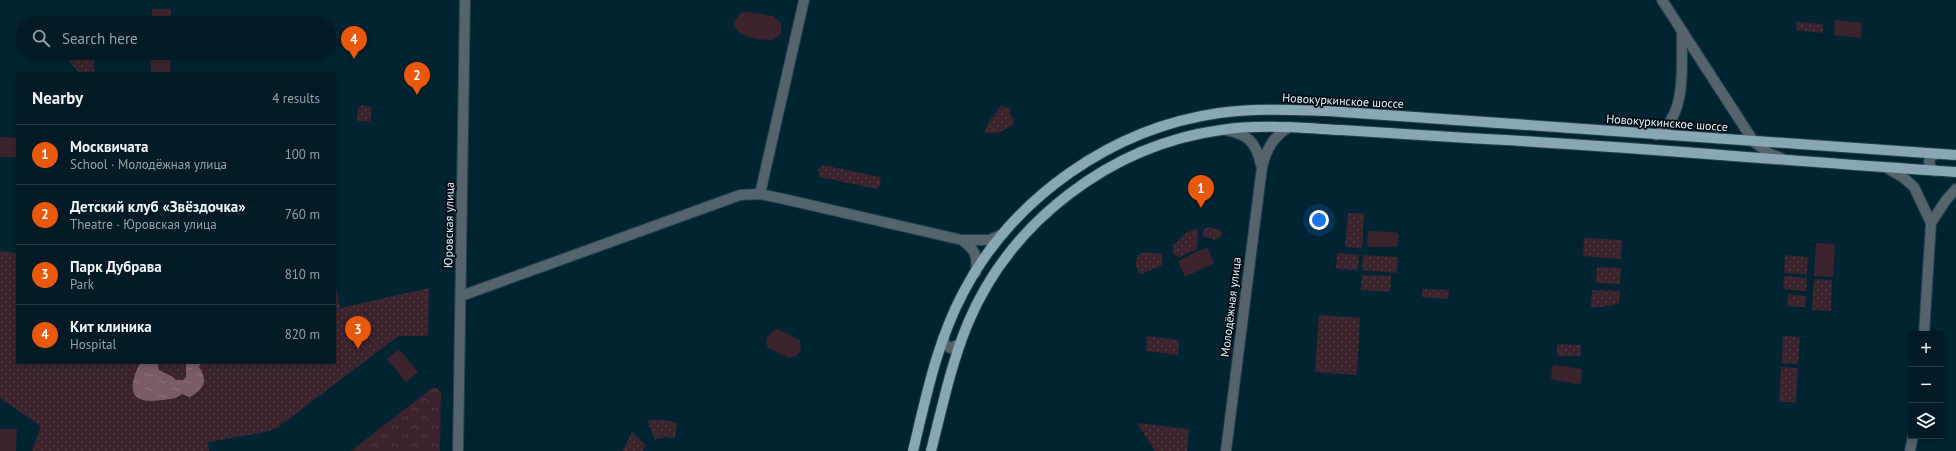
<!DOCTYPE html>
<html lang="en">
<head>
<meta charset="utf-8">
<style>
	body { margin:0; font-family:"PT Sans",sans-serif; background:#0b242e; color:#f1f3f6 }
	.controls { position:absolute; right:12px; bottom:12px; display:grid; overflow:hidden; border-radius:0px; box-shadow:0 2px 6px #0003 }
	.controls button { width:36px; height:36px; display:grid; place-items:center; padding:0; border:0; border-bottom:1px solid #233943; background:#011b26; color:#f1f3f6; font:20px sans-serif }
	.you { position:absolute; left:1319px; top:220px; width:14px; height:14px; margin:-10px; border:3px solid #fff; border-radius:50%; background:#1a73e8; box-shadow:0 0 0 6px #1a73e833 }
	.badge { display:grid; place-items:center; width:26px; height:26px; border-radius:50%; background:#ea580c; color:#fff; font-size:13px; font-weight:700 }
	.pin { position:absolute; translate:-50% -33px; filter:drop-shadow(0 1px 2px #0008) }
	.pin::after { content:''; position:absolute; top:21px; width:14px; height:12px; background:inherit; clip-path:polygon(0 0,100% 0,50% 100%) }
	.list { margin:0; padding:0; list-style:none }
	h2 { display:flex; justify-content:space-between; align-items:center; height:52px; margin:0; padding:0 16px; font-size:17px }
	h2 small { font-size:13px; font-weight:400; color:#96a1a7 }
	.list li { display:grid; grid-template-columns:26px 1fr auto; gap:12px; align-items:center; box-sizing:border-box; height:60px; padding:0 16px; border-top:1px solid #233943 }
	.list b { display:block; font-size:15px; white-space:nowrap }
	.list p { margin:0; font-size:13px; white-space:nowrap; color:#96a1a7 }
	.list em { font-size:13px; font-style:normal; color:#96a1a7 }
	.icon { flex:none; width:22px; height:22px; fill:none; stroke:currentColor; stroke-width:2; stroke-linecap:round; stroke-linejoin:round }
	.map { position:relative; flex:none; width:1956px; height:451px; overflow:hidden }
	.search { position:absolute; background:#011b26; box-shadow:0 2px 6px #0003; left:16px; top:16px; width:320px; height:44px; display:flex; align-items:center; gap:10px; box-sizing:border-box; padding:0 14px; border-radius:22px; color:#96a1a7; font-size:15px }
	.panel { position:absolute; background:#011b26; box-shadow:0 2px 6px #0003; left:16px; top:72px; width:320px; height:292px; border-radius:0px }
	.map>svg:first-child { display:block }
</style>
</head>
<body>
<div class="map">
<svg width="1956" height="451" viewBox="0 0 1956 451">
	<defs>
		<pattern id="forest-crowns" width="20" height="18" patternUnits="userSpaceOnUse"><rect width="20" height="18" fill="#3a232d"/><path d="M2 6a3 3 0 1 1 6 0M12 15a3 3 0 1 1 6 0" fill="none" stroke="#4d3942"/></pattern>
		<pattern id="park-dots" width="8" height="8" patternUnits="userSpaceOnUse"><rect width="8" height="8" fill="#3a232d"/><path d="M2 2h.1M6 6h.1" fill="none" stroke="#4d3942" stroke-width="1.8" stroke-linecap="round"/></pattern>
		<pattern id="water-ripples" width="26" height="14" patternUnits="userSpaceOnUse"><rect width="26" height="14" fill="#7c5b68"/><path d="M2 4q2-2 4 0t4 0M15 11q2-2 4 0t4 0" fill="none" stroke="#8e737f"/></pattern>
	</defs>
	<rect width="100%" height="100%" fill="#012432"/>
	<!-- green -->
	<path fill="#3a232d" d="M152,9H171V23H152Z
		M747,12L773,16L781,23V34L772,40C760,40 734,38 734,22L740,13Z
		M1835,20L1862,23L1861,38L1834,35Z
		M151,53H171L170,73H151Z
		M0,137L17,138V157H0Z
		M1371,231L1396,232L1399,235L1397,247H1370L1367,244L1368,233Z
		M1816,243L1835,244L1833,277L1814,276Z
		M1207,247L1214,263L1185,277L1178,261Z
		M777,329L800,340L801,350L797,355L789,358L768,348C764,340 769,332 777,329Z
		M399,349L418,372L406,382L387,359Z
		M1555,365L1582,369L1581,383L1576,384L1551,379L1552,367Z
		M0,429H17L16,451H0Z"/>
	<!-- forest -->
	<path fill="url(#forest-crowns)" d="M432,388H437L441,392L440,451H351Z"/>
	<!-- park -->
	<path fill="url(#park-dots)" d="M1797,22L1823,24V33L1796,30Z
		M74,57L94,58V72H79L69,61Z
		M362,105L371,107V121H357L358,109Z
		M1001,106L1010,108L1009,113L1014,120L1013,125L999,133H984L990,120Z
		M823,165L880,177L881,185L877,189L820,177L818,170Z
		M1348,213L1364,214L1362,248L1345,247Z
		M1207,227L1218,229L1222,233L1221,236L1215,240L1203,236V230Z
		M1195,229L1198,230L1197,249L1179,257L1173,253V246L1186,233Z
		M1584,238L1622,240L1621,259L1583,256Z
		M0,251L11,252L17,255V363H335V283L340,308L429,288L428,336H398L277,428L266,432L208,442L209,451H32L41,426L0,398Z
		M1145,252L1162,254V265L1142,274L1139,273L1135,264L1138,255Z
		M1337,253L1359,255L1358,270L1336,269Z
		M1363,255L1398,257L1397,273L1362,270Z
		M1785,255L1808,257L1807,274L1784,273Z
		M1597,267L1621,268L1620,284L1596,283Z
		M1362,275L1391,276L1390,292L1361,290Z
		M1784,276L1807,278L1806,291L1783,289Z
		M1814,279L1832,280L1831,311L1812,310Z
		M1422,289L1449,290L1448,299L1422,297Z
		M1592,290L1620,291L1619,304L1601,307H1591Z
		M1788,294L1806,296L1805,307L1787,306Z
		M1319,315L1360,318L1357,375L1315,372Z
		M1147,336L1179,340L1178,355L1146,351Z
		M1783,336L1800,337L1798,364L1782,363Z
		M1557,344L1581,345V356H1557Z
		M1781,367L1798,368L1796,402H1779Z
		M647,420H664L677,423L675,438L665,437L655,440Z
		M1137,423L1189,429L1187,451H1155Z
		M632,432L646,446L642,451H623Z"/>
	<!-- water -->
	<path fill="url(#water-ripples)" d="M140,363H157L159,370L173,377L176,380H183L186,377V363H201L199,367C208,381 205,388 190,397L182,394C176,399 170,399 162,400C129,405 127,389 140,363Z"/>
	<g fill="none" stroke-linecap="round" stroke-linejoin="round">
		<!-- minor casing -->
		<g stroke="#20414f" stroke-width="12">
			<path id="minor" d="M1662,0L1754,142L1770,154L1781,158
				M1225,130C1248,134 1256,142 1261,165
				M1656,135C1688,116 1681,65 1682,33
				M1887,168L1904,178L1914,187L1931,223L1924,334
				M1936,171L1931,168L1929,162L1931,156L1937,154
				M760,194L804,0
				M1931,223L1946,200L1956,189
				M962,240C975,250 978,255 976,272
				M461,296L740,195L760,194L784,199L962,240H989L1003,234
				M943,338L945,345L950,348L960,344
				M458,451L465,0
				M1226,451L1262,167C1266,150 1273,137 1289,127
				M1910,451L1913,436"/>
		</g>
		<!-- major casing -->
		<g stroke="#20414f" stroke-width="12">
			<path id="major" d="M913,451C926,397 937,342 963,293C1013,197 1113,128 1219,113C1255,108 1292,110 1328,111L1956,155
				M931,451C942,408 951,364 968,323C1011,221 1111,145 1221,130C1260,124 1301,128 1341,130C1383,133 1426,135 1468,138C1631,146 1793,162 1956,172"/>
		</g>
		<!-- minor -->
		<use href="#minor" stroke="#55636a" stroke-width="10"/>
		<!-- major -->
		<use href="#major" stroke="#88a6b5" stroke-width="10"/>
	</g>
	<g text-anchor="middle" stroke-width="3.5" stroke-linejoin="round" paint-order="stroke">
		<!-- street labels -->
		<g font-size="12" fill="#e2f5fe" stroke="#020c12">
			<text transform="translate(1343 101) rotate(3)" y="4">Новокуркинское шоссе</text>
			<text transform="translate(1667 123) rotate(4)" y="4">Новокуркинское шоссе</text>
			<text transform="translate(449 225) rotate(-89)" y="4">Юровская улица</text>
			<text transform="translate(1231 307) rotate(-83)" y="4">Молодёжная улица</text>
		</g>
	</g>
</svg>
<div class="controls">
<button>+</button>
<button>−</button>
<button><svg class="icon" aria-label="layers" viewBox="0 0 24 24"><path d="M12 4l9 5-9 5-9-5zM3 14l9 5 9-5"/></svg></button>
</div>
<div class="you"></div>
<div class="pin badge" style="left:1201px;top:208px">1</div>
<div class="pin badge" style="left:417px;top:95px">2</div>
<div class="pin badge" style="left:358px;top:349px">3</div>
<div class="pin badge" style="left:354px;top:59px">4</div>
<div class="search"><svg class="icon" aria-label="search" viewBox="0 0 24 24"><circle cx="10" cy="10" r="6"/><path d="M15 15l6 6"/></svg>Search here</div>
<section class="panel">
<h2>Nearby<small>4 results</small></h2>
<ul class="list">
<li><span class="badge">1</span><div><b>Москвичата</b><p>School · Молодёжная улица</p></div><em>100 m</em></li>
<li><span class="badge">2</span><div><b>Детский клуб «Звёздочка»</b><p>Theatre · Юровская улица</p></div><em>760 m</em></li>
<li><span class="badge">3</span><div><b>Парк Дубрава</b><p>Park</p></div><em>810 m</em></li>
<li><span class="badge">4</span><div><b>Кит клиника</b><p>Hospital</p></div><em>820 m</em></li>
</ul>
</section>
</div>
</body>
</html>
